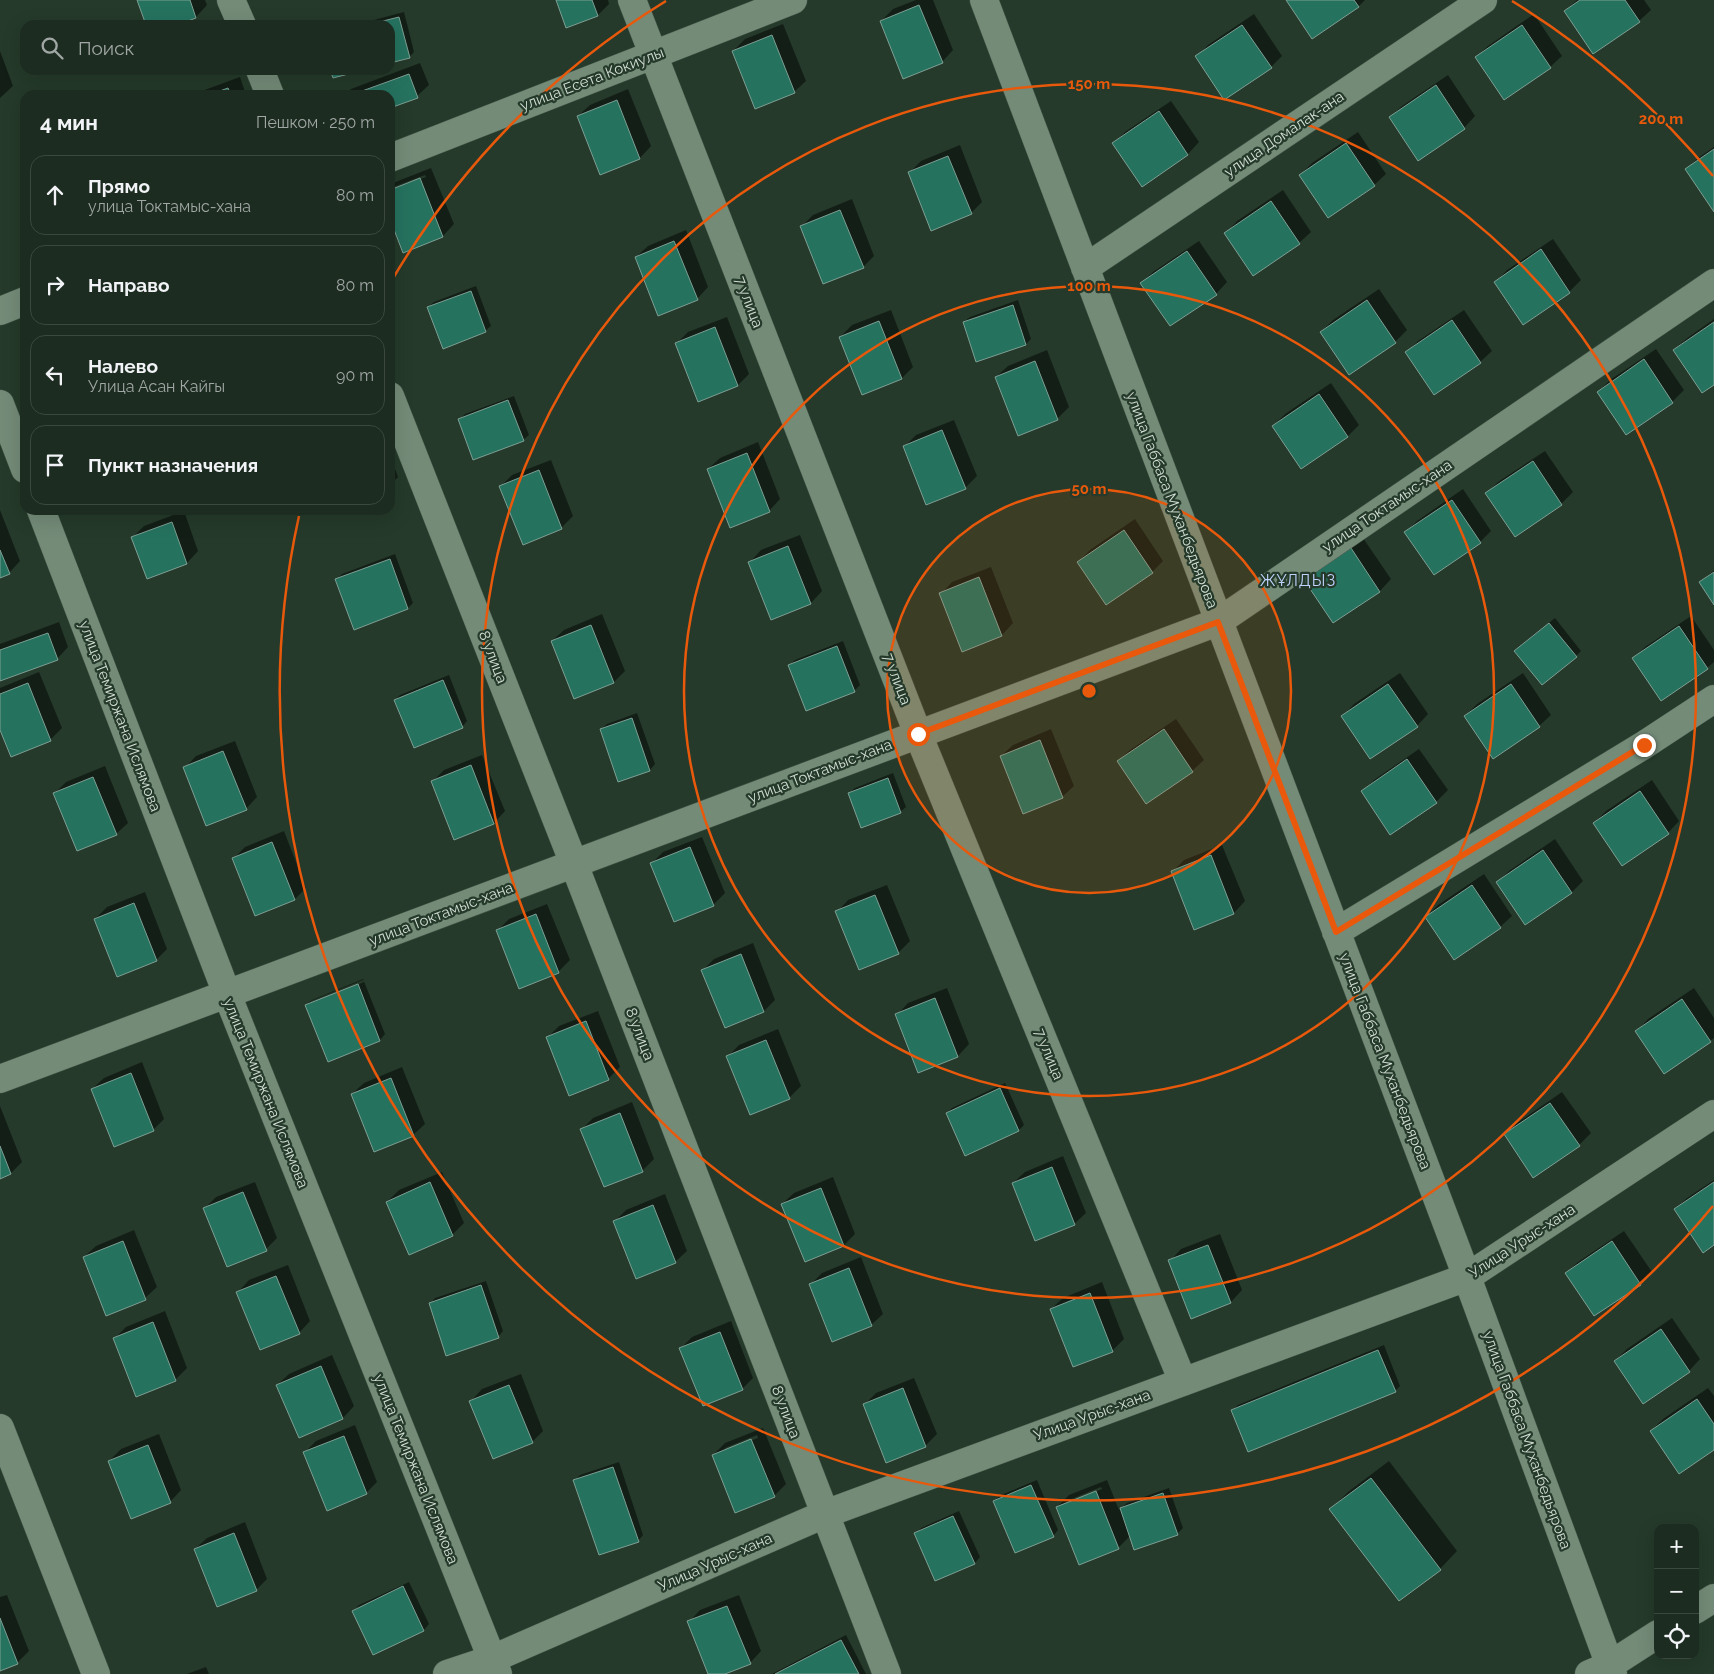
<!DOCTYPE html>
<html lang="ru">
<head>
<meta charset="utf-8">
<style>
	body { margin:0; font-family:Raleway,sans-serif; background:#253429; color:#f1f3f6 }
	.controls { position:absolute; right:15px; bottom:15px; display:grid; overflow:hidden; border-radius:10px; box-shadow:0 5px 20px #0002 }
	.controls button { width:45px; height:45px; display:grid; place-items:center; padding:0; border:0; border-bottom:1px solid #3a483e; background:#1c2c20; color:#f1f3f6; font:25px sans-serif }
	.stop { position:absolute; width:15px; height:15px; margin:-11px; border:4px solid #ea580c; border-radius:50%; background:#fff }
	.stop.end { background:#ea580c; border-color:#fff; box-shadow:0 1px 5px #0008 }
	.list { margin:0; padding:0; list-style:none }
	h2 { display:flex; justify-content:space-between; align-items:center; height:65px; margin:0; padding:0 20px; font-size:21px }
	h2 small { font-size:16px; font-weight:400; color:#a0a7a5 }
	.list li { display:grid; grid-template-columns:32px 1fr auto; gap:15px; align-items:center; box-sizing:border-box; height:80px; margin:0 10px 10px; padding:0 10px; border:1px solid #3a483e; border-radius:15px }
	.list b { display:block; font-size:19px; white-space:nowrap }
	.list p { margin:0; font-size:16px; white-space:nowrap; color:#a0a7a5 }
	.list em { font-size:16px; font-style:normal; color:#a0a7a5 }
	.icon { flex:none; width:28px; height:28px; fill:none; stroke:currentColor; stroke-width:2; stroke-linecap:round; stroke-linejoin:round }
	.map { position:relative; flex:none; width:1714px; height:1674px; overflow:hidden }
	.search { position:absolute; background:#1c2c20; box-shadow:0 5px 20px #0002; left:20px; top:20px; width:375px; height:55px; display:flex; align-items:center; gap:12px; box-sizing:border-box; padding:0 18px; border-radius:15px; color:#a0a7a5; font-size:19px }
	.panel { position:absolute; background:#1c2c20; box-shadow:0 5px 20px #0002; left:20px; top:90px; width:375px; height:425px; border-radius:15px }
	.map>svg:first-child { display:block }
</style>
</head>
<body>
<div class="map">
<svg width="1714" height="1674" viewBox="0 0 1714 1674">
	<rect width="100%" height="100%" fill="#253a2a"/>
	<!-- shadow -->
	<path fill="#0007" fill-rule="evenodd" d="M138,0H205L207,5L196,17L173,25H148Z
		M558,0H608L609,4L598,15Z
		M916,0H933L953,50L942,62L881,21L893,9Z
		M1287,0H1365L1359,6Z
		M1577,0H1644L1651,10L1639,21L1565,11Z
		M404,12L414,52L409,57L390,62V25H355Z
		M1254,14L1282,56L1271,67L1197,57L1208,45Z
		M1534,14L1562,56L1550,67L1476,57L1488,46Z
		M783,24L806,81L794,92L733,51L745,39Z
		M0,51L13,86L0,98Z
		M420,63L429,85L417,96L390,106V95H345L351,89Z
		M1448,75L1475,116L1464,128L1390,117L1402,106Z
		M240,77L246,95H196L199,92Z
		M628,89L651,146L640,158L601,173L578,116L590,105Z
		M1171,101L1199,142L1188,154L1142,185L1114,143L1125,132Z
		M1358,132L1386,174L1374,185L1300,175L1312,163Z
		M960,145L982,202L971,213L910,172L921,161Z
		M1714,147V210L1687,169L1698,158Z
		M431,168L454,224L443,236L404,251L390,216V186L393,183ZM425,175L426,177L393,190V187Z
		M1283,190L1311,232L1299,243L1226,233L1237,221Z
		M852,199L874,256L863,267L802,226L813,215Z
		M686,230L708,287L697,299L636,257L648,246Z
		M1553,239L1581,280L1569,292L1496,282L1507,270Z
		M1199,241L1227,282L1216,294L1142,283L1153,272Z
		M476,286L491,326L485,331L428,307L434,302Z
		M1379,289L1407,330L1395,342L1321,332L1333,320Z
		M1018,300L1031,339L1026,344L964,322L970,317Z
		M891,310L913,367L902,378L863,394L840,337L852,325Z
		M1464,310L1492,351L1480,362L1407,352L1418,341Z
		M727,317L749,374L738,385L676,344L688,332Z
		M1714,319V384L1674,350L1686,339Z
		M1656,349L1684,390L1672,402L1598,392L1610,380Z
		M1047,350L1069,407L1057,419L996,377L1008,366Z
		M1331,383L1359,425L1348,436L1302,467L1273,426L1285,414Z
		M514,396L529,435L523,440L459,420L465,414Z
		M954,420L977,476L965,488L904,447L916,435Z
		M758,442L780,499L769,511L708,469L720,458Z
		M1545,451L1573,492L1561,504L1487,493L1498,482Z
		M390,455L398,477L390,485Z
		M551,460L573,516L562,527L523,543L501,486L512,475Z
		M1463,489L1491,531L1480,542L1406,532L1417,521Z
		M0,510L20,561L9,573L0,576Z
		M184,511L198,551L187,563L147,577L133,537L144,526Z
		M1135,519L1163,561L1152,572L1078,562L1090,550Z
		M800,535L822,591L811,603L750,562L761,550Z
		M1363,538L1391,579L1380,591L1334,622L1306,580L1317,569Z
		M395,554L413,603L408,608L354,628L337,579L342,574Z
		M991,567L1013,623L1002,635L963,650L941,594L952,582Z
		M1714,570V602L1701,582Z
		M602,614L625,671L614,682L552,641L564,630Z
		M1691,616L1714,650V662L1707,668L1634,658L1645,647Z
		M1555,618L1581,651L1576,656L1521,645Z
		M59,622L68,647L57,659L0,680V644Z
		M843,641L860,685L854,691L790,665L795,660Z
		M39,672L62,728L50,740L0,726V688Z
		M1400,673L1428,714L1417,726L1343,716L1354,704Z
		M1523,673L1551,715L1539,726L1465,716L1477,704Z
		M449,675L467,721L462,727L395,700L400,695Z
		M637,713L655,764L650,770L619,780L601,729L607,724Z
		M1176,719L1204,760L1192,771L1118,761L1130,750Z
		M1051,729L1074,786L1062,797L1001,756L1013,745Z
		M235,741L257,797L246,809L185,768L196,756Z
		M1419,749L1448,790L1436,802L1390,833L1362,792L1374,780Z
		M482,755L505,811L494,823L455,838L432,782L444,770Z
		M105,766L128,823L116,834L55,793L66,782Z
		M893,773L906,807L900,812L849,793L855,788Z
		M1652,780L1679,821L1668,833L1594,823L1606,811Z
		M284,831L306,888L295,899L234,858L245,847Z
		M702,837L725,893L713,905L652,863L663,852Z
		M1555,839L1583,881L1572,892L1498,882L1509,871Z
		M1222,845L1245,901L1234,913L1172,872L1184,860Z
		M1484,874L1512,916L1500,927L1426,917L1438,905Z
		M887,885L910,941L898,953L837,912L848,900Z
		M145,892L167,949L156,960L95,919L107,907Z
		M547,904L570,960L558,972L497,931L509,919Z
		M753,943L775,1000L764,1011L725,1027L703,970L714,959Z
		M363,979L385,1034L380,1040L329,1060L306,1005L312,1000ZM363,980L364,982L311,1004V1001Z
		M947,988L969,1044L958,1056L919,1071L897,1015L908,1003Z
		M1694,988L1714,1018V1038L1665,1072L1637,1031L1648,1019Z
		M598,1011L620,1067L608,1079L547,1038L559,1026Z
		M778,1029L801,1086L789,1098L728,1056L739,1045Z
		M142,1062L164,1119L153,1130L92,1089L104,1078Z
		M402,1067L425,1124L413,1135L352,1094L364,1083Z
		M1005,1083L1024,1125L1019,1130L966,1154L947,1113L952,1108Z
		M1562,1092L1591,1133L1579,1145L1533,1176L1505,1135L1517,1123Z
		M632,1102L654,1159L643,1170L604,1186L582,1129L593,1118Z
		M0,1106L22,1162L11,1173L0,1177Z
		M1063,1156L1086,1213L1074,1224L1013,1183L1025,1172Z
		M442,1172L464,1223L452,1235L410,1253L387,1202L399,1190Z
		M833,1177L855,1234L844,1245L782,1204L794,1193Z
		M1714,1180V1244L1675,1209L1687,1198Z
		M255,1182L277,1238L266,1249L205,1208L216,1197Z
		M665,1194L687,1251L675,1262L615,1221L626,1210Z
		M134,1230L157,1287L145,1298L84,1257L96,1246Z
		M1624,1231L1652,1272L1640,1284L1595,1315L1566,1273L1578,1262Z
		M1220,1234L1242,1290L1231,1302L1170,1261L1181,1249Z
		M861,1257L883,1314L871,1325L811,1284L822,1273Z
		M288,1265L310,1321L299,1333L238,1292L249,1280Z
		M486,1281L503,1331L498,1337L430,1304L435,1298Z
		M1102,1282L1124,1339L1113,1350L1074,1366L1051,1309L1063,1298Z
		M165,1311L187,1368L175,1380L115,1338L126,1327Z
		M1672,1318L1700,1359L1689,1371L1615,1361L1627,1349Z
		M731,1321L753,1378L742,1389L681,1348L692,1337Z
		M1384,1345L1400,1386L1395,1391L1232,1410L1238,1405Z
		M332,1355L354,1406L343,1418L300,1437L277,1385L289,1374Z
		M521,1374L543,1431L532,1442L471,1401L482,1389Z
		M914,1378L937,1434L925,1446L864,1405L876,1393Z
		M1708,1388L1714,1396V1449L1651,1431L1663,1419Z
		M355,1425L377,1482L366,1493L305,1452L316,1441Z
		M763,1428L786,1484L774,1496L713,1455L725,1443ZM757,1435L758,1438L725,1451V1448Z
		M159,1434L181,1490L170,1502L109,1461L121,1449Z
		M1389,1461L1457,1551L1440,1569L1331,1509L1348,1492Z
		M619,1462L643,1535L638,1541L575,1481L580,1475Z
		M1037,1480L1058,1530L1053,1536L994,1502L999,1496Z
		M1107,1480L1119,1510L1127,1503L1169,1488L1183,1528L1177,1534L1130,1536L1118,1548L1057,1507L1069,1495ZM1101,1487L1102,1489L1069,1503V1500Z
		M959,1511L980,1557L975,1563L936,1580L916,1534L921,1528Z
		M245,1522L267,1579L256,1590L195,1549L207,1538Z
		M409,1582L429,1624L424,1630L374,1654L354,1611L359,1605Z
		M7,1595L29,1651L17,1663L0,1670V1597Z
		M739,1595L761,1651L750,1663L722,1674H709L689,1622L700,1610Z
		M846,1635L866,1674H772Z
		M206,1667L209,1674H187Z"/>
	<!-- building -->
	<path fill="#25725f" stroke="#7e9f94" d="M137,0H190L196,18L177,25H146Z
		M556,0H592L598,16L566,28Z
		M1286,0H1354L1359,7L1312,39Z
		M1580,0H1625L1640,22L1593,54L1564,11Z
		M919,5L943,63L903,79L880,21Z
		M399,17L410,58L390,63V25H367Z
		M1242,25L1272,68L1224,100L1195,56Z
		M1522,25L1551,68L1504,100L1475,57Z
		M772,35L795,93L755,109L732,51Z
		M330,70H364L333,78Z
		M409,74L418,98L390,108V95H351Z
		M1436,85L1465,129L1418,161L1389,117Z
		M228,88L231,95H209Z
		M617,100L640,159L600,175L577,116Z
		M1159,111L1188,155L1142,187L1112,143Z
		M1346,143L1375,186L1328,218L1299,175Z
		M1714,149V212L1685,169Z
		M948,156L972,214L931,231L908,172Z
		M420,178L443,237L403,253L390,219V190Z
		M1271,201L1300,244L1253,276L1224,233Z
		M840,210L864,268L823,284L800,226Z
		M674,241L698,300L658,316L635,257Z
		M1541,249L1570,293L1523,325L1494,282Z
		M1187,251L1217,295L1170,326L1140,283Z
		M471,291L486,332L443,349L427,307Z
		M1367,300L1396,343L1349,375L1320,332Z
		M1013,305L1026,345L976,362L963,322Z
		M1452,320L1481,363L1434,395L1405,352Z
		M879,321L902,379L862,395L839,337Z
		M1714,322V385L1702,393L1673,350Z
		M715,327L738,386L698,402L675,343Z
		M1644,359L1673,403L1626,435L1597,392Z
		M1035,361L1058,420L1018,436L995,377Z
		M1319,394L1348,437L1301,469L1272,426Z
		M508,400L524,441L473,460L458,419Z
		M942,430L966,489L926,505L903,446Z
		M747,453L770,512L730,528L707,469Z
		M1533,461L1562,505L1515,537L1485,493Z
		M539,470L562,529L523,545L499,486Z
		M1452,500L1481,543L1434,575L1404,532Z
		M172,522L187,564L147,579L131,537Z
		M1124,530L1153,573L1106,605L1077,562Z
		M788,546L811,604L771,620L748,562Z
		M1351,548L1380,592L1333,623L1304,580Z
		M0,550L10,574L0,578Z
		M390,559L408,609L354,630L335,579Z
		M1714,572V605L1699,582Z
		M979,577L1002,636L962,652L939,593Z
		M1549,623L1577,657L1542,685L1514,651Z
		M591,625L614,683L574,699L551,641Z
		M1679,626L1708,669L1661,701L1632,658Z
		M48,633L58,660L0,681V650Z
		M837,646L855,692L806,711L788,665Z
		M443,680L463,728L414,748L394,700Z
		M28,683L51,741L11,757L0,730V694Z
		M1388,684L1418,727L1370,759L1341,716Z
		M1511,684L1540,727L1493,759L1464,716Z
		M632,718L650,771L618,782L600,729Z
		M1164,729L1193,772L1146,804L1117,761Z
		M1040,740L1063,798L1023,814L1000,756Z
		M223,751L247,810L206,826L183,767Z
		M1407,759L1437,803L1390,835L1361,791Z
		M471,765L494,824L454,840L431,781Z
		M93,777L117,835L77,851L53,793Z
		M888,778L901,813L861,828L848,793Z
		M1640,791L1669,834L1622,866L1593,823Z
		M272,842L295,900L255,916L232,858Z
		M690,847L714,906L674,922L650,863Z
		M1543,850L1572,893L1525,925L1496,882Z
		M1211,855L1234,914L1194,930L1171,871Z
		M1472,885L1501,928L1454,960L1425,917Z
		M875,895L899,954L859,970L835,911Z
		M134,903L157,961L117,977L94,919Z
		M536,914L559,973L519,989L496,930Z
		M741,954L764,1012L725,1028L701,970Z
		M358,984L380,1041L328,1062L305,1005Z
		M935,998L958,1057L918,1073L895,1014Z
		M1682,999L1711,1042L1664,1074L1635,1031Z
		M586,1021L609,1080L569,1096L546,1037Z
		M766,1040L790,1099L750,1115L726,1056Z
		M131,1073L154,1131L114,1147L91,1089Z
		M391,1078L414,1136L374,1152L351,1094Z
		M1000,1088L1019,1131L965,1156L946,1113Z
		M1550,1103L1580,1146L1533,1178L1504,1134Z
		M620,1113L643,1172L604,1187L580,1129Z
		M0,1146L11,1174L0,1179Z
		M1052,1167L1075,1225L1035,1241L1012,1183Z
		M430,1182L453,1236L409,1255L386,1202Z
		M1714,1182V1245L1703,1253L1674,1209Z
		M821,1188L844,1246L805,1262L781,1204Z
		M243,1192L267,1251L227,1267L203,1208Z
		M653,1205L676,1263L636,1279L613,1221Z
		M123,1241L146,1300L106,1316L83,1257Z
		M1612,1241L1641,1285L1594,1316L1565,1273Z
		M1208,1245L1231,1303L1191,1319L1168,1260Z
		M849,1268L872,1326L832,1342L809,1284Z
		M276,1276L300,1334L260,1350L236,1292Z
		M481,1285L499,1338L446,1356L429,1303Z
		M1090,1293L1113,1352L1073,1367L1050,1309Z
		M153,1322L176,1381L136,1397L113,1338Z
		M1661,1329L1690,1372L1643,1404L1614,1361Z
		M720,1332L743,1390L703,1406L679,1348Z
		M1378,1350L1396,1392L1248,1452L1231,1410Z
		M321,1366L343,1419L299,1438L276,1385Z
		M509,1385L533,1443L493,1459L469,1401Z
		M903,1388L926,1447L886,1463L863,1404Z
		M1697,1399L1714,1424V1450L1679,1474L1650,1431Z
		M344,1436L367,1494L327,1511L303,1452Z
		M751,1439L775,1497L735,1513L712,1455Z
		M148,1445L171,1503L131,1519L108,1461Z
		M613,1467L639,1542L599,1555L573,1480Z
		M1371,1478L1441,1570L1399,1601L1329,1509Z
		M1031,1485L1054,1537L1015,1553L993,1501Z
		M1096,1491L1119,1549L1079,1565L1056,1507Z
		M1163,1493L1178,1535L1134,1550L1120,1508Z
		M953,1516L975,1564L935,1581L914,1533Z
		M234,1533L257,1591L217,1607L194,1549Z
		M403,1586L424,1631L373,1655L352,1611Z
		M727,1606L751,1664L725,1674H708L687,1621Z
		M0,1618L18,1664L0,1671Z
		M841,1640L859,1674H775Z"/>
	<g fill="none" stroke-linecap="round" stroke-linejoin="round">
		<!-- minor casing -->
		<g stroke="#445648" stroke-width="29">
			<path id="minor" d="M231,0L242,25
				M632,0L918,734L1183,1382
				M984,0L1467,1277L1613,1674
				M260,70L270,95
				M390,158L793,0
				M1085,268L1483,0
				M0,311L25,301
				M390,396L574,864L887,1674
				M0,404L25,469
				M41,510L227,994L498,1674
				M1336,932L1644,745L1714,699
				M0,1079L1218,622L1714,283
				M0,1428L96,1674
				M1695,1610L1714,1598
				M447,1674L492,1659L825,1514L1467,1277L1714,1114
				M1589,1674L1610,1665L1658,1634"/>
		</g>
		<!-- minor -->
		<use href="#minor" stroke="#748b78" stroke-width="28"/>
	</g>
	<g fill="none" stroke-linecap="round" stroke-linejoin="round">
		<!-- route -->
		<path stroke="#ea580c" stroke-width="6" d="M918,734L1218,622L1336,932L1644,745"/>
	</g>
	<!-- distance rings -->
	<circle cx="1089" cy="691" r="202" fill="#e8590c" fill-opacity=".12"/>
	<g fill="none" stroke="#e8590c" stroke-width="2.5">
		<circle cx="1089" cy="691" r="202"/>
		<circle cx="1089" cy="691" r="405"/>
		<circle cx="1089" cy="691" r="607"/>
		<path d="M1713 1206A809 809 0 0 1 299 516M392 280A809 809 0 0 1 666 1M1512 1A809 809 0 0 1 1713 176"/>
	</g>
	<g text-anchor="middle" stroke-width="4.5" stroke-linejoin="round" paint-order="stroke">
		<!-- street labels -->
		<g font-size="15" fill="#d2dfd4" stroke="#253a2a">
			<text transform="translate(592 79) rotate(-21)" y="5">улица Есета Кокиулы</text>
			<text transform="translate(1284 134) rotate(-34)" y="5">улица Домалак-ана</text>
			<text transform="translate(749 302) rotate(69)" y="5">7 улица</text>
			<text transform="translate(1172 500) rotate(69)" y="5">улица Габбаса Муханбедьярова</text>
			<text transform="translate(1387 506) rotate(-34)" y="5">улица Токтамыс-хана</text>
			<text transform="translate(493 657) rotate(69)" y="5">8 улица</text>
			<text transform="translate(897 679) rotate(69)" y="5">7 улица</text>
			<text transform="translate(120 716) rotate(69)" y="5">улица Темиржана Ислямова</text>
			<text transform="translate(820 771) rotate(-21)" y="5">улица Токтамыс-хана</text>
			<text transform="translate(441 914) rotate(-21)" y="5">улица Токтамыс-хана</text>
			<text transform="translate(640 1034) rotate(69)" y="5">8 улица</text>
			<text transform="translate(1049 1054) rotate(68)" y="5">7 улица</text>
			<text transform="translate(1385 1061) rotate(69)" y="5">улица Габбаса Муханбедьярова</text>
			<text transform="translate(266 1093) rotate(68)" y="5">улица Темиржана Ислямова</text>
			<text transform="translate(1522 1241) rotate(-33)" y="5">Улица Урыс-хана</text>
			<text transform="translate(786 1412) rotate(69)" y="5">8 улица</text>
			<text transform="translate(1092 1415) rotate(-20)" y="5">Улица Урыс-хана</text>
			<text transform="translate(1527 1440) rotate(70)" y="5">улица Габбаса Муханбедьярова</text>
			<text transform="translate(416 1469) rotate(68)" y="5">улица Темиржана Ислямова</text>
			<text transform="translate(715 1562) rotate(-24)" y="5">Улица Урыс-хана</text>
		</g>
		<!-- neighbourhood labels -->
		<g font-size="16" letter-spacing="1" fill="#bed3fb" stroke="#253a2a">
			<text x="1298" y="586">ЖҰЛДЫЗ</text>
		</g>
	</g>
	<circle cx="1089" cy="691" r="8" fill="#e8590c" stroke="#253a2a" stroke-width="2.5"/>
	<g font-size="15" text-anchor="middle" font-weight="bold" fill="#e8590c" stroke="#253a2a" stroke-width="4.5" stroke-linejoin="round" paint-order="stroke">
		<text x="1089" y="89">150 m</text>
		<text x="1661" y="124">200 m</text>
		<text x="1089" y="291">100 m</text>
		<text x="1089" y="494">50 m</text>
	</g>
</svg>
<div class="controls">
<button>+</button>
<button>−</button>
<button><svg class="icon" aria-label="locate" viewBox="0 0 24 24"><circle cx="12" cy="12" r="6"/><path d="M12 2v4M12 18v4M2 12h4M18 12h4"/></svg></button>
</div>
<div class="stop" style="left:918px;top:734px"></div>
<div class="stop end" style="left:1644px;top:745px"></div>
<div class="search"><svg class="icon" aria-label="search" viewBox="0 0 24 24"><circle cx="10" cy="10" r="6"/><path d="M15 15l6 6"/></svg>Поиск</div>
<section class="panel">
<h2>4 мин<small>Пешком · 250 m</small></h2>
<ul class="list">
<li><svg class="icon" aria-label="ahead" viewBox="0 0 24 24"><path d="M12 20V5M6 11l6-6 6 6"/></svg><div><b>Прямо</b><p>улица Токтамыс-хана</p></div><em>80 m</em></li>
<li><svg class="icon" aria-label="right" viewBox="0 0 24 24"><path d="M7 20v-9h11M14 6l5 5-5 5"/></svg><div><b>Направо</b></div><em>80 m</em></li>
<li><svg class="icon" aria-label="left" viewBox="0 0 24 24"><path d="M17 20v-9H6M10 6l-5 5 5 5"/></svg><div><b>Налево</b><p>Улица Асан Кайгы</p></div><em>90 m</em></li>
<li><svg class="icon" aria-label="arrive" viewBox="0 0 24 24"><path d="M6 21V4h12l-3 4 3 4H6"/></svg><div><b>Пункт назначения</b></div></li>
</ul>
</section>
</div>
</body>
</html>
